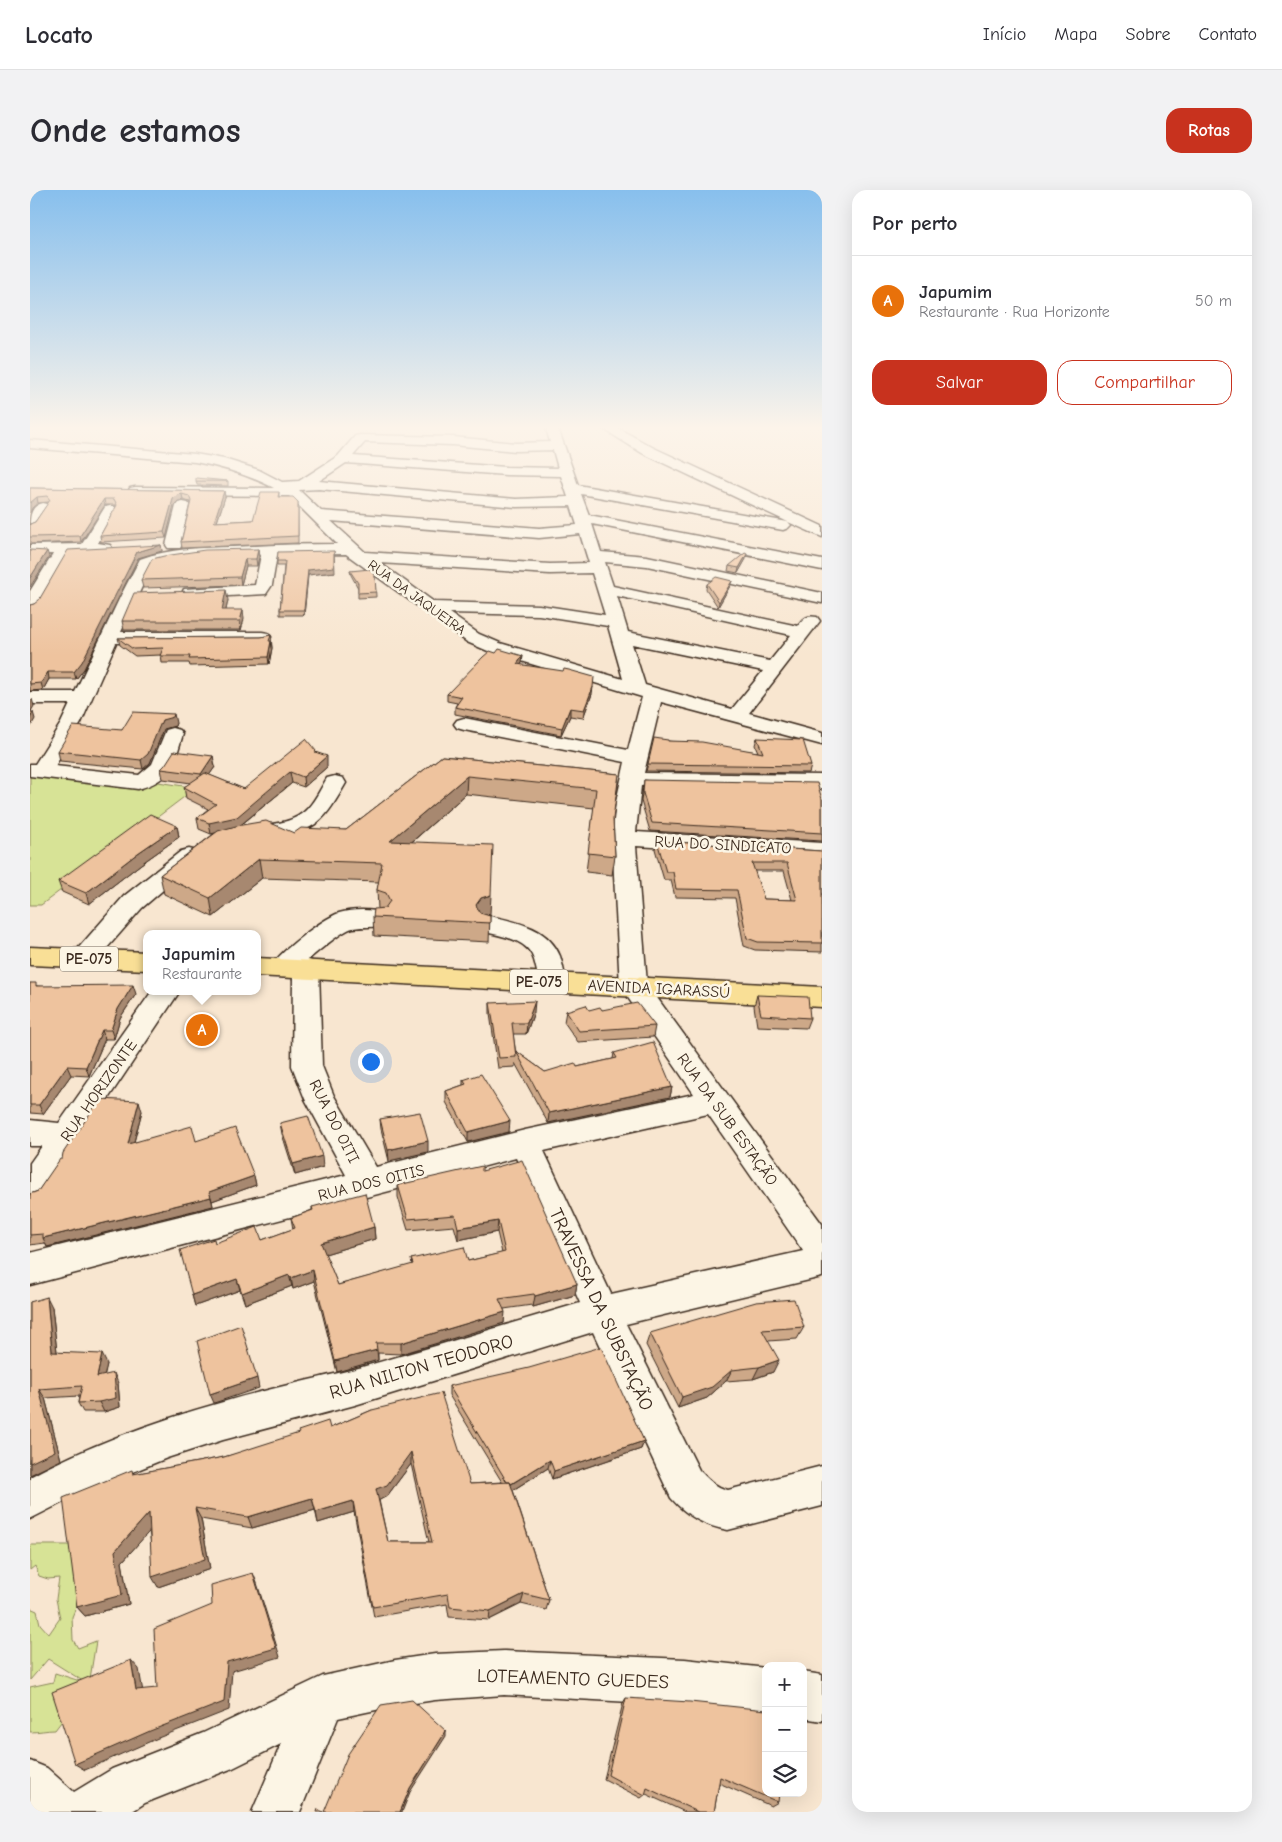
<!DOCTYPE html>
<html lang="pt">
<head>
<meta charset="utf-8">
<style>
	body { margin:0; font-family:"Comic Neue",sans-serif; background:#f2f2f3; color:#2b2b33 }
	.controls { position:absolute; right:15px; bottom:15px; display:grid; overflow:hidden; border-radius:10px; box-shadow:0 5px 20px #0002 }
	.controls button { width:45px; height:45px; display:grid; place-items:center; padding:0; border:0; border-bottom:1px solid #e1e1e2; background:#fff; color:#2b2b33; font:25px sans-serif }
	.you { position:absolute; left:340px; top:871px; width:18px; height:18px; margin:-12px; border:4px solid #fff; border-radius:50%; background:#1a73e8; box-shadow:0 0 0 8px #1a73e833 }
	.badge { display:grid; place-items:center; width:32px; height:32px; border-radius:50%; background:#c8321e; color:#fff; font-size:16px; font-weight:700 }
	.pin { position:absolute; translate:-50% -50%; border:2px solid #fff; box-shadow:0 1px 5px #0006 }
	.popup { position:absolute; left:113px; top:740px; width:118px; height:65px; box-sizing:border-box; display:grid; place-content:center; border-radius:10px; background:#fff; filter:drop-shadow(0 1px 4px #0005); font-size:16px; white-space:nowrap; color:#7c7c81 }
	.popup b { font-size:19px; color:#2b2b33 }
	.popup::after { content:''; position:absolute; left:50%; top:100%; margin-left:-10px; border:10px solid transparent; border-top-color:#fff }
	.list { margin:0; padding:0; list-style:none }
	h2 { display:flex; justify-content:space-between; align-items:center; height:65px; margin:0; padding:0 20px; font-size:21px }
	h2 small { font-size:16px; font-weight:400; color:#7c7c81 }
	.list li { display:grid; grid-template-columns:32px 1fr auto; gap:15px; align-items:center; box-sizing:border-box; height:90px; padding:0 20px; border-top:1px solid #e1e1e2 }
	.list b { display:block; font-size:19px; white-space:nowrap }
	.list p { margin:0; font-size:16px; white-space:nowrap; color:#7c7c81 }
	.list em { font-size:16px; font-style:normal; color:#7c7c81 }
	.actions { display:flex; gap:10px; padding:15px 20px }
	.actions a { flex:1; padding:11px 0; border:1px solid #c8321e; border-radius:15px; text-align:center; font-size:18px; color:#c8321e }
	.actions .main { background:#c8321e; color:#fff }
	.icon { flex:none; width:28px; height:28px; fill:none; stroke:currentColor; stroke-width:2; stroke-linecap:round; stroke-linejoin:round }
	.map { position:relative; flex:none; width:792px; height:1622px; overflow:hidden; border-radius:15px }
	header { display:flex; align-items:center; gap:30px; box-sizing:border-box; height:70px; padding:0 25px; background:#fff; border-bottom:1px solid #e1e1e2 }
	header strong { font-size:24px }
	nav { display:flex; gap:28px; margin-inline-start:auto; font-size:18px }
	.intro { display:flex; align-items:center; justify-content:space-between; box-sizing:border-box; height:120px; padding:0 30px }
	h1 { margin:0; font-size:35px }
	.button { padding:12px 22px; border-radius:15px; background:#c8321e; color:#fff; font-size:18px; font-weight:700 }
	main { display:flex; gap:30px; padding:0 30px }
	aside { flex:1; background:#fff; border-radius:15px; box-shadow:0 5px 20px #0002 }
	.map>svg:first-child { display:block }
</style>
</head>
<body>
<header>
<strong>Locato</strong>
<nav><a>Início</a><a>Mapa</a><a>Sobre</a><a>Contato</a></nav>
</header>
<div class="intro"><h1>Onde estamos</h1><a class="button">Rotas</a></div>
<main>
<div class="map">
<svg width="792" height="1622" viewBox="0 0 792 1622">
	<rect width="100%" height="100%" fill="#f8e6d0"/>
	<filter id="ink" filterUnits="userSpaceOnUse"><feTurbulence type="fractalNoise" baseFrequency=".02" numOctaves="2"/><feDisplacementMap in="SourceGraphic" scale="10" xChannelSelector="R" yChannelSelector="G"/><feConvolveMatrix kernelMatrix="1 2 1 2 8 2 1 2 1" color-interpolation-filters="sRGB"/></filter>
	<g filter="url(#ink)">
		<!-- green -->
		<path fill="#d7e396" stroke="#89865a" d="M0,580L122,591L166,598L11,715H0Z
			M0,1355H47L53,1400L42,1427L43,1450L48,1458L66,1451L59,1495L25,1540C16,1540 9,1542 0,1542V1497L23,1492L25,1483L56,1493L18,1469L0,1490V1418L7,1421L10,1434L19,1444L30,1428L26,1409L29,1388L18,1389L9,1386L5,1376L0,1380Z"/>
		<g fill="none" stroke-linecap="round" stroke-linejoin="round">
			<!-- minor casing -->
			<g stroke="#3b2a1e" stroke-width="3">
				<path id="minor" d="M516,238H528L548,295L758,332L612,263L572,238H588L622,257L792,336V347L758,332L761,335L758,338L753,340L551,304L559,325L792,370V380L562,334L571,362L617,366L792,403V413L617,376L575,372L583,396L768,436C774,428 777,425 787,427L790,431L719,523L792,543V555L631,512L614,583L792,585V599L611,596L606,642L792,653V667L606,656L617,794L792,1034V1087L596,1134L669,1280C678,1289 685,1297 698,1300L792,1276V1316L698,1340C674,1336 657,1326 641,1308L563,1142L325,1215L193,1250L137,1268L51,1303L0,1329V1287C59,1255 129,1230 193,1212C237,1199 281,1190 325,1179C400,1158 475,1135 550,1113L486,968L0,1095V1063L316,985L275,909L262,876L263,784L253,787L244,785L240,778C249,762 291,730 309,723C322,719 342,719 355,723L359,729L355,735C344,738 334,736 323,738C313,740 287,762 278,770L285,772L289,779L292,876L304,906L346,977L495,940L664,904L590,796L582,648L586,612L595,572L434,540L427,538L424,534L427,530L434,528L598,560L612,507L458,461L437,452L316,364L247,365L242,395L236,404L160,408L154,407L152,403L154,399L225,395L231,365L152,369L122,375L91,442H232L238,443L241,447L238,451L232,452L86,453L51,533L25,576L109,585L122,574L136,540L143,538L150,540L153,544C144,574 142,590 108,599L0,586V574H5L31,533L40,514H0V502H45L91,405L110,369C140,358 171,358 202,357C237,355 272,354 307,354L259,306L105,305L100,304L98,301L100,298L105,297L244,298C218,285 193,277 165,272L0,258V250L165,264L194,269L229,280L252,292L269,291L308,266L325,246L330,245L423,247L486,253L520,252ZM335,252L423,255L486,261L523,260L528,278L476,277L323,266ZM316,273L476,285L531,286L538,307L486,309L289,291ZM289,299L486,317L541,316L547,335L509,338L291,321L269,300ZM301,331L509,348L550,344L559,373L520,374L335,362ZM350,373L520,384L562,383L575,425L509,415L404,412ZM587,406L761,445L740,471L598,442ZM419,423L509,425L578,436L593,489L470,453L449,444ZM602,454L733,481L702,519L615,495ZM678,924L773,1061L581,1104L514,961Z
					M153,312L158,313L160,316L152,355L150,358H138L136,355L146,316L148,313Z
					M13,313L18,314L20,317L5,337L0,339C0,327 0,316 13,313Z
					M80,316L85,317L87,320L68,353L80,355L82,358L80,361L39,364L9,415L6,419L0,420V401L23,364L0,365V355L52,354L75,317Z
					M305,586L313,588L316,593C294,631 288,641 242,647C230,649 218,652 207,649L203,644L207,639C230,633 260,638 278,618C286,609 291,598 297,588Z
					M159,659L167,661L171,666L167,671L112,718L63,774L54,777L45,774L41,768L45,762L94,706L151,661Z
					M460,726C487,732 518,737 530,766C533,775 534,784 537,793L533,800L523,803L513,800C508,790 507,780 504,770C498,748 469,746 451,741L447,735L451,729Z
					M122,801H150L11,1009L0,1013V973L12,956H0V930L29,933Z
					M474,1461L655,1469L736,1478V1524L655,1515L474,1505L405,1510L365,1516L308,1528L270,1622H222L251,1554L203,1578L115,1613L101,1622H0V1571L17,1578L44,1602L82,1579L173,1543L293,1486L365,1470L405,1464Z
					M773,1482L792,1485V1531L773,1528Z"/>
			</g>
			<!-- major casing -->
			<g stroke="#3b2a1e" stroke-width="3">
				<path id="major" d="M0,757L117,762V780L0,775Z
					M227,768L792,797V817L227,786Z"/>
			</g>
			<!-- minor -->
			<use href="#minor" fill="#fcf5e5" fill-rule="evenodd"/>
			<!-- major -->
			<use href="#major" fill="#f9df96" fill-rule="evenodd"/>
		</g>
		<!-- wall -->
		<path fill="#cda888" stroke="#3b2a1e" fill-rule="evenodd" d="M166,291H198V296L167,295Z
			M0,298L194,301L195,307L187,332L223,330L249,302V307L268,312V353L152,358L151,352L160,313V312L153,310L148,311L144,315L136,348L71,352L70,346L86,317L85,315H75L51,352L0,354V334L5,332L19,312L8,313L2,318Z
			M131,355L132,361L108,368L54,479L46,489H19L13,500L0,501V415L4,414Z
			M228,359L229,367L227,376H216L211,395L113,398L111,390Z
			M248,362L305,382L278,385L274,425H250V420L254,376H247V371Z
			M716,369L708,383L698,381L699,376Z
			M320,381L345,387L346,407L328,408V398L321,385Z
			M677,394L700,396L688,417L676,399Z
			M198,410L196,420L214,429L211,440H94L92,431Z
			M241,445L242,458L239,474L160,476L159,473H132L131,465L105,466L90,455L88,448L231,447Z
			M492,473L491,475L562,504L553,528L540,526L531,545L425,524V517L427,513L417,511V504Z
			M146,533L145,536L134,539L120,573L113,579L30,571L28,561L92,540Z
			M727,548L781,576L779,583L616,581L618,574L638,551L728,562L725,555Z
			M287,563L297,577L274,597L262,593L211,635L264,643L316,640L412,566L589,584L583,629L585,666L582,685L556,682L564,618L436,604L382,652L460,724L457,725L460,726L459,752L344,746L343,727L348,719L347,700L349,692L232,688L183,727L134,704L130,685L186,642L181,644L169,639L167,628L178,619L156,608L154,597L161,593L133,589L131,579L183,566L185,577L179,585L214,599Z
			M614,590L792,609V651L620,641L611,611Z
			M147,636L149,647L111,674L59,714L32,702L28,691Z
			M627,651L792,661V762L725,760L714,756L705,708L645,707L641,690H634L625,659ZM724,681H754L762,710L734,709Z
			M0,793L7,796L106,804L90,828L84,849H75L59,886L41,885L13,924L0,923Z
			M727,805L780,828L776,838L727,836L724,816Z
			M460,813L504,822L496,844H483L486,864V861L515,882L547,877L583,869L584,863L642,897L640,907L518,933L485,873V877L468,878L460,824Z
			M572,820L625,836L623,847L548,852L534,832L536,821Z
			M433,890L479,942L438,952L416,912V901L433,895Z
			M112,921L104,952L166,951L224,986L226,995L182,1011L183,1016L17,1057L15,1053L0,1055V1004L8,1001L32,969Z
			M350,929L398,962L359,971L351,939Z
			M250,933L293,977L265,985L252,944Z
			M452,981L547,1094L545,1105L503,1117L502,1115L474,1119V1133L371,1164L348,1163V1170L307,1182L284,1091L263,1099L262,1096L215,1114L210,1100L165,1116L162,1105L185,1053L232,1050L263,1039L261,1028L282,1020V1017L344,1037L345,1049L295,1064L308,1095L382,1075L381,1069L438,1071L472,1063L467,1042L428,1050L424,1036L378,1040L368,1007V995Z
			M0,1112L22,1117L27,1162L77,1174L74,1185L88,1193L90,1217L74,1222H53L48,1213L49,1206L15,1208L31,1270L0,1285Z
			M774,1137L767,1149L738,1151L743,1182L723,1189L696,1191L677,1208L648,1218L616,1155L620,1143Z
			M419,1196L614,1251L611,1259L522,1289L518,1278L483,1300L519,1410L516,1420L491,1414L459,1430L419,1427L417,1414L344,1427L324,1322L288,1333L285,1320L222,1338L171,1329L180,1379L128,1397L119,1341L92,1372L99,1414L55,1426L47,1417L104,1284L194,1267L300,1238L342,1220L440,1294L472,1292L419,1205ZM381,1274L399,1352H358L349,1310L357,1306Z
			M596,1508L748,1612L741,1616L689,1593L684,1622H655L616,1604L611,1608L574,1589L593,1513Z"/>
		<!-- shaded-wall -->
		<path fill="#a7886f" stroke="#3b2a1e" d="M194,301L195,307L185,338L184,332Z
			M152,304L153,310L148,311L144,315L136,348L134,342L143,309L147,305Z
			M7,307L8,313L2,318L0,323V312Z
			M74,309L75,315L51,352L50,346Z
			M131,355L132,361L108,368L54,479L46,489L44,482L107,362Z
			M228,359L229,367L227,376L226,369Z
			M17,361L19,367L0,397V388Z
			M304,361L305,382L278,385L274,425V420L278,380Z
			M717,364L716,369L708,383L709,378Z
			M215,369L216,376L211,395L210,387Z
			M702,391L700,396L688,417L689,412Z
			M196,400L198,410L194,429L192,420Z
			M213,420L214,429L211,440L210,431Z
			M241,451L242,458L239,474L238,467Z
			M493,466L492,473L486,481L487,474Z
			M18,482L19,489L13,500L11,493Z
			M563,497L562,504L553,528L554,520Z
			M2,509L4,516L0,523V512Z
			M540,518V526L531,545L532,538Z
			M3,522L5,529L0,538V528Z
			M144,524L146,533L145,536L134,539L120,573L113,579L111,570L132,530Z
			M183,566L185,577L173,594L171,584Z
			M297,566V577L274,597L273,587Z
			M260,582L262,593L208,637L181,644L179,633Z
			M437,586L436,604L361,670L360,651Z
			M147,636L149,647L111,674L59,714L56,703L108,663Z
			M229,669L232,688L183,727L180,708Z
			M461,705L460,724L450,727L446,715L451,708Z
			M103,795L106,804L90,828L84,849L81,840L88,819Z
			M505,811L504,822L496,844L497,833Z
			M72,840L75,849L59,886L56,877Z
			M37,876L41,885L13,924L9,915Z
			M642,897L640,907L518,933L519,923Z
			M109,911L112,921L101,963L98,954Z
			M480,931L479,942L438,952V942Z
			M398,951V962L359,971L358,960Z
			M292,966L293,977L265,985L263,974Z
			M224,986L226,995L182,1011L179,1002Z
			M181,1007L183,1016L17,1057L13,1048Z
			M468,1031L467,1042L428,1050V1038Z
			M344,1037L345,1049L292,1065L291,1053Z
			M283,1080L284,1091L263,1099L261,1088Z
			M259,1085L262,1096L215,1114L212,1103Z
			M207,1089L210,1100L165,1116L162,1105Z
			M547,1094L545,1105L503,1117L505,1106Z
			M17,1107L22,1117L28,1171L22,1162Z
			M475,1122L474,1133L371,1164V1153Z
			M347,1160L348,1170L307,1182L305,1171Z
			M72,1164L77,1174L72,1197L67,1187Z
			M749,1170L743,1182L723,1189L729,1177Z
			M702,1180L696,1191L677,1208L648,1218L652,1207Z
			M84,1183L88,1193L90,1217L74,1222L69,1212Z
			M227,1188L229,1198L184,1213L180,1204Z
			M9,1199L15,1208L31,1270L0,1285V1273Z
			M614,1251L611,1259L522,1289L524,1281Z
			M381,1262V1274L357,1306L348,1311L346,1299Z
			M520,1270L518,1278L478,1303L480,1295Z
			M282,1308L285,1320L222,1338L218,1327Z
			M323,1311L324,1322L288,1333L286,1322Z
			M165,1318L171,1329L180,1379L128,1397L122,1387Z
			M119,1323L125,1335L92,1372L99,1414L55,1426L47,1417L85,1361Z
			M223,1383L227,1393L250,1467L202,1481L199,1520L128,1548L55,1580L45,1574L197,1472Z
			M494,1404L491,1414L459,1430L460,1421Z
			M101,1470L109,1479L114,1508L106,1500Z
			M416,1541V1546L380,1602L372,1622H370L380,1598Z"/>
		<!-- building -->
		<path fill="#eec39e" stroke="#3b2a1e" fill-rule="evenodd" d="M166,288L198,291H166Z
			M0,298L194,301L184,332L223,330L231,302H249L248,307H263L268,312V346L151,352L161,311L159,306L152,304L147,305L143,309L134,342L70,346L87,315L84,309H74L50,346L0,347V334L5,332L20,310L17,306L7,307L0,313Z
			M131,355L107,362L52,472L44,482H18L11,493L0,494V415L4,414L9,410L38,360Z
			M228,359L226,369H215L210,387L111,390L122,369L134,366L175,360Z
			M0,360L17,361L0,388Z
			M304,361V377L278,380L274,420H250L255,371H247L248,362Z
			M715,363L717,364L709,378L699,376Z
			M340,379L345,387L346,402L328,403V393L320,381Z
			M686,387L702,391L689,412L677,394Z
			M196,400L192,420H213L210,431H92L104,403Z
			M241,445L239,451H241L238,467L159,469L160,466H130L133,458L103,459L88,448L231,447Z
			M469,459L493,466L487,474L533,481L534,479L539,480L564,487L563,497L554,520L540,518L532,538L425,517L432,507L417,504L453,467L460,461L466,463Z
			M0,522H3L0,528Z
			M103,522L144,524L143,527L132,530L118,564L111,570L28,561L43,536L92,540Z
			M624,548L638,550V551L672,552L733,563L727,548L773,550L781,576L618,574Z
			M276,549L286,561L285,562L297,566L273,587L260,582L207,627L179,633L167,628L186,614L154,597L175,583L214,599Z
			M144,561L183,566L171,584L131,579L135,575Z
			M412,566L589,584L583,629L585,666L558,663L566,599L437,586L360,651L463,655L461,705L451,708L446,715L450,723L460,726V733L343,727L344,719L355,718L360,711L356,703L347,700L352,673L229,669L180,708L130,685L188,641L206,636L236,631L264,643L271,638L316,640Z
			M614,590L787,593L792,609V643L622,633L613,603Z
			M120,624L147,636L108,663L56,703L28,691Z
			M627,651L792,661V753L728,752L717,748L707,700L646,699L643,682H636ZM722,673H757L767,710L734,709Z
			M0,793H6V796L103,795L88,819L81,840H72L56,877L37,876L9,915H0Z
			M727,805L778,807L780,828L731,825Z
			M505,811L497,833H482L486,867L469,868L460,813Z
			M607,813L625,836L549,841L536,821L556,815L559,820L570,817L572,820Z
			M623,852L642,897L519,923L486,861L515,882L545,873L547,877L587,868L584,863Z
			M451,884L480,931L438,942L416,901L436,894L433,890Z
			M70,909L109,911L98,954L162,936L166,951L205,938L224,986L179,1002L181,1007L13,1048V1044L0,1045V1004L8,1001L30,969H32L33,963Z
			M390,922L398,951L358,960L350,929Z
			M278,926L292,966L263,974L250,933Z
			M492,970L547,1094L505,1106L504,1104L469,1109L475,1122L371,1153H346L347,1160L305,1171L283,1080L261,1088L259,1085L212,1103L207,1089L162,1105L150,1060L184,1049L185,1053L227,1037L232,1050L265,1038L261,1028L283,1020L282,1017L335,1003L344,1037L291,1053L308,1095L383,1074L381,1069L434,1057L438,1071L475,1062L468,1031L428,1038L425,1025L378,1029L368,995L452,976V981Z
			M17,1107L22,1162L72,1164L67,1187L84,1183L86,1208L69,1212L48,1213L52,1196L9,1199L25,1261L0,1273V1112Z
			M764,1109L774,1137L732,1140L749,1170L729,1177L702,1180L682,1197L652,1207L620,1143L726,1112Z
			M211,1135L227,1188L180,1204L167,1151Z
			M571,1157L614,1251L524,1281L520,1270L481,1294L480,1292H477L419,1196L499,1178Z
			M411,1203L440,1294L480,1292L519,1410L494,1404L460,1421L420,1417L418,1404L343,1417L323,1311L286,1322L282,1308L218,1327L165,1318L175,1369L122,1387L119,1323L85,1361L92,1405L47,1417L33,1308L102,1280L103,1284L194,1267L269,1243L268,1241L298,1231L300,1238L342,1220ZM381,1262L402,1352H358L346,1299L357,1295Z
			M223,1383L246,1458L197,1472L194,1512L120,1541L45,1574L22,1502L101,1470L106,1500L127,1498L124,1439L182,1415L181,1395Z
			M596,1508L660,1512L736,1520V1603H749L748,1612L690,1587L684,1622H668L617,1598L615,1605L578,1585Z
			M382,1510L416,1541L380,1598L370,1622H294L318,1564L351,1515Z
			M288,1619L293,1622H287Z"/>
	</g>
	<!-- sky -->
	<linearGradient id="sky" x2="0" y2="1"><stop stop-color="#87bfed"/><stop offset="0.51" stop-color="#fcf4ea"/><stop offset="1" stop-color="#fcf4ea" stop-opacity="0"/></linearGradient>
	<rect width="792" height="466" fill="url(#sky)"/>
	<g text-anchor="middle" stroke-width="5" stroke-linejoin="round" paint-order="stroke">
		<!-- far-street labels -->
		<g font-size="14" fill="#3b2a1e" stroke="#fcf5e5">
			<text transform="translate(387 407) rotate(36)" y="5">RUA DA JAQUEIRA</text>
		</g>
		<!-- shield labels -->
		<g fill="#fcf5e5" stroke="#75675a" stroke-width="1">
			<rect x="30" y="756.5" width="58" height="25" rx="4"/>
			<rect x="480" y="779.5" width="58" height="25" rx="4"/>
		</g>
		<g font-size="15" font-weight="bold" fill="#3b2a1e">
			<text x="59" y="774">PE-075</text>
			<text x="509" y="797">PE-075</text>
		</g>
		<!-- street labels -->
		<g font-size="16" fill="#3b2a1e" stroke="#fcf5e5">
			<text transform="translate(693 654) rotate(3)" y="6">RUA DO SINDICATO</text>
			<text transform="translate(629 798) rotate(3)" y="6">AVENIDA IGARASSÚ</text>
			<text transform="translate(68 900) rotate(-55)" y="6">RUA HORIZONTE</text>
			<text transform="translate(698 929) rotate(54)" y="6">RUA DA SUB ESTAÇÃO</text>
			<text transform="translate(305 931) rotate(63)" y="6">RUA DO OITI</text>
			<text transform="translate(341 992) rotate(-14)" y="6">RUA DOS OITIS</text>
		</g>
		<!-- near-street labels -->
		<g font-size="19" fill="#3b2a1e" stroke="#fcf5e5">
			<text transform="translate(572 1119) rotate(65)" y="7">TRAVESSA DA SUBSTAÇÃO</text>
			<text transform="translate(391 1176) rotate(-16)" y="7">RUA NILTON TEODORO</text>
			<text transform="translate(543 1488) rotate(2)" y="7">LOTEAMENTO GUEDES</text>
		</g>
	</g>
</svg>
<div class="controls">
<button>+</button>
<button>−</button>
<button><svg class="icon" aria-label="layers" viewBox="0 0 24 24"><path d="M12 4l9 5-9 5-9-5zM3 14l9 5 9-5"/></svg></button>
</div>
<div class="you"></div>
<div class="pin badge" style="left:172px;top:840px;background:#e8710a">A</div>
<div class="popup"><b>Japumim</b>Restaurante</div>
</div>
<aside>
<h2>Por perto<small></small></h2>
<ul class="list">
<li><span class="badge" style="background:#e8710a">A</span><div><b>Japumim</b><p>Restaurante · Rua Horizonte</p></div><em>50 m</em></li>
</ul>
<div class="actions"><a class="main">Salvar</a><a>Compartilhar</a></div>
</aside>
</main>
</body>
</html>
